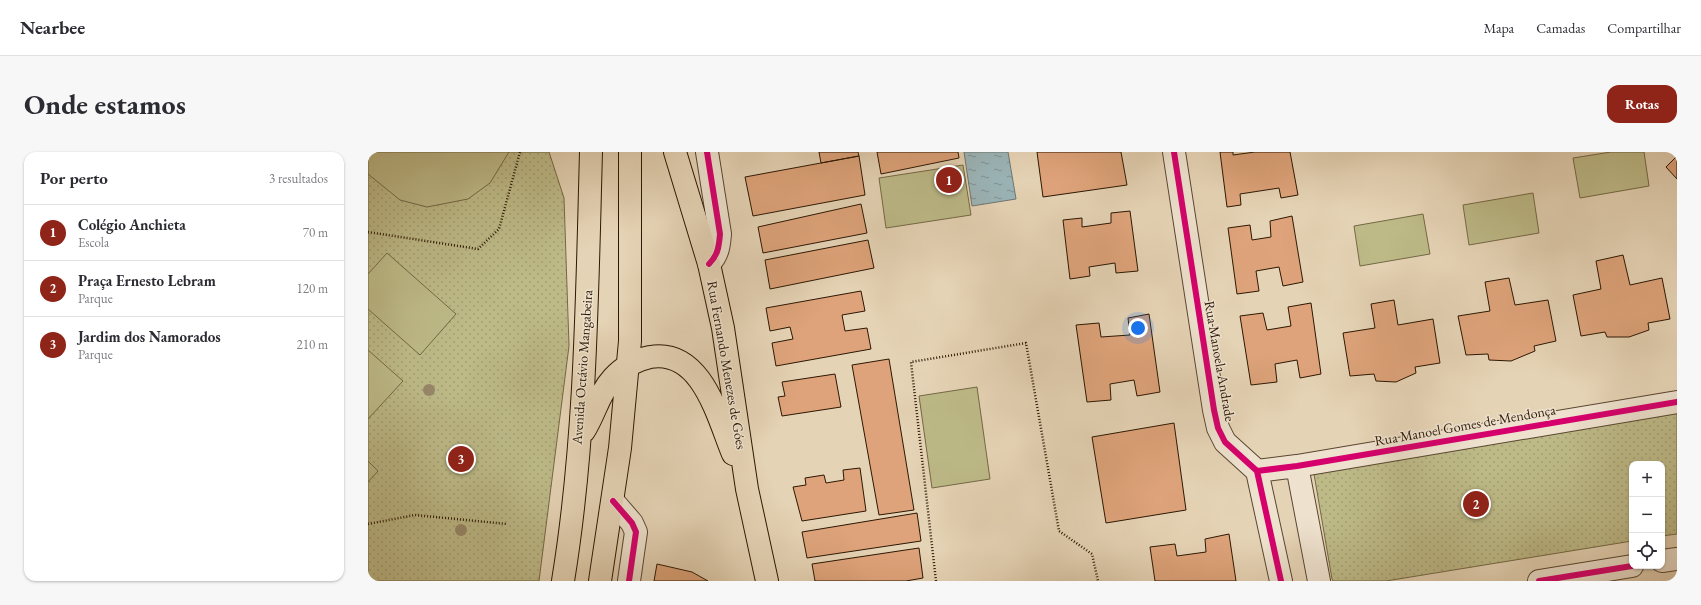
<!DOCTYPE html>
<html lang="pt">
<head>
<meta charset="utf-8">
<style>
	body { margin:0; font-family:"EB Garamond",serif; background:#f7f7f7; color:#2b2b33 }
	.controls { position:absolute; right:12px; bottom:12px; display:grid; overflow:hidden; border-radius:8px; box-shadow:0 1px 3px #0004 }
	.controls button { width:36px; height:36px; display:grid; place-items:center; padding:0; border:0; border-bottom:1px solid #e1e1e2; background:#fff; color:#2b2b33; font:20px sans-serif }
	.you { position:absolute; left:770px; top:176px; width:14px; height:14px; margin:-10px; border:3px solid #fff; border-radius:50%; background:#1a73e8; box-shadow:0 0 0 6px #1a73e833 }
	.badge { display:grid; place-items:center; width:26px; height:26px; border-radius:50%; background:#8f2418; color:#fff; font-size:13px; font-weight:700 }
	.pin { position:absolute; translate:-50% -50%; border:2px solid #fff; box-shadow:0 1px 4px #0006 }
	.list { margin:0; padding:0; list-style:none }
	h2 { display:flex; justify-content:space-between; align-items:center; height:52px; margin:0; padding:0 16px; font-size:17px }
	h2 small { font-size:13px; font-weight:400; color:#7c7c81 }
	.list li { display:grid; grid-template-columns:26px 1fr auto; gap:12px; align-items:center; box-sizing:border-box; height:56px; padding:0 16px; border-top:1px solid #e1e1e2 }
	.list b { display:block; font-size:15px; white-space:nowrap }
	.list p { margin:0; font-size:13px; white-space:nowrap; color:#7c7c81 }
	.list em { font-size:13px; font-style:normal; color:#7c7c81 }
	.icon { flex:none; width:22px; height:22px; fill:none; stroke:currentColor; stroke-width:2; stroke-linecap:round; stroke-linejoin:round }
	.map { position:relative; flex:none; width:1309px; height:429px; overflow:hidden; border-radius:12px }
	header { display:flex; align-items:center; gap:24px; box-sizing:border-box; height:56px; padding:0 20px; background:#fff; border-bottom:1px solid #e1e1e2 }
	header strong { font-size:19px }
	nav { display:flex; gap:22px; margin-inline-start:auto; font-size:14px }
	.intro { display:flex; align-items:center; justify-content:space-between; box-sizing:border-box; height:96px; padding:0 24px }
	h1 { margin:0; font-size:28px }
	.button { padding:10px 18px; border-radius:12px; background:#8f2418; color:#fff; font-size:14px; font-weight:700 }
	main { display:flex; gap:24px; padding:0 24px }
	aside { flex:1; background:#fff; border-radius:12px; box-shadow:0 1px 3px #0004 }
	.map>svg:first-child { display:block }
</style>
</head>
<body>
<header>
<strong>Nearbee</strong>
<nav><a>Mapa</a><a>Camadas</a><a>Compartilhar</a></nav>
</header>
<div class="intro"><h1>Onde estamos</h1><a class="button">Rotas</a></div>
<main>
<aside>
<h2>Por perto<small>3 resultados</small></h2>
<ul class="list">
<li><span class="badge">1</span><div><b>Colégio Anchieta</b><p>Escola</p></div><em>70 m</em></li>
<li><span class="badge">2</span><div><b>Praça Ernesto Lebram</b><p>Parque</p></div><em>120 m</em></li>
<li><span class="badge">3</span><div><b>Jardim dos Namorados</b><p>Parque</p></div><em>210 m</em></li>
</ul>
</aside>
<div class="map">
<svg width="1309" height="429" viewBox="0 0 1309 429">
	<defs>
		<pattern id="green-dots" width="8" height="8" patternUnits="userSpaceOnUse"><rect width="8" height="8" fill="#bdba88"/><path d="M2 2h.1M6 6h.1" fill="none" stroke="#a39f74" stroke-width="1.8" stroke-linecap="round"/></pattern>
		<pattern id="water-ripples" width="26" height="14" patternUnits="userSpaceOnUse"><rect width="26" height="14" fill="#9bb5b9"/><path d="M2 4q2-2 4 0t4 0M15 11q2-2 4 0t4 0" fill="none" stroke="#7f9294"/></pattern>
	</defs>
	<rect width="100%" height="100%" fill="#e5d3b5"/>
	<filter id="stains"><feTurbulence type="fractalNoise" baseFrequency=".005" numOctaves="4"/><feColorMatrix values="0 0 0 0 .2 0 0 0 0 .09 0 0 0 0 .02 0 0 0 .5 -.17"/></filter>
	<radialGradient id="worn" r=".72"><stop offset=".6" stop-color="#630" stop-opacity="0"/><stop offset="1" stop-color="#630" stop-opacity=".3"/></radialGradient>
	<!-- green -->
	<path fill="url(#green-dots)" stroke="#746846" d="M0,0H181L196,46L201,194L171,429H0Z
		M1309,256V382L1294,384V312H1264V389L1018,429H965L964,427L946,322Z"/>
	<!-- pitch -->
	<path fill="#bdba88" stroke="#746846" d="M0,0H141L122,31L100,47L59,55L32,48L0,22Z
		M1243,0H1276L1281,34L1212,46L1205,6Z
		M595,13L603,63L518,76L511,26Z
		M1165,41L1171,81L1101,93L1095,53Z
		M1055,62L1062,102L992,114L986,74Z
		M19,101L88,162L52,203L0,157V122Z
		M0,198L35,229L0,267Z
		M609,235L622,327L564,336L551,244Z
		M0,309L10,319L0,330Z"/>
	<!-- water -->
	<path fill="url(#water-ripples)" stroke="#6f7670" d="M596,0H640L648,47L604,54Z"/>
	<!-- building -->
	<path fill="#dea37a" stroke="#2c1703" d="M451,0H490L491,4L453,11Z
		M509,0H590L591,6L513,22Z
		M669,0H753L759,33L675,45Z
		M852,0H865V3L887,0H922L930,43L913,46L911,36L872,42L873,53L859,55Z
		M491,4L497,43L385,64L377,25Z
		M1309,4V27L1298,15Z
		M493,52L499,81L395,101L390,75Z
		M762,59L770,119L748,121L747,111L721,115L722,124L702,127L695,68L714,66V75L743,71V61Z
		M924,64L935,130L915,134L911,115L888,119L891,139L869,142L860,76L882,73L884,88L903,85L902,69Z
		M500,88L506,116L402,137L397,108Z
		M1255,103L1262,133L1294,126L1302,167L1280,171L1281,178L1261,185H1239L1237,180L1213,184L1205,143L1233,137L1228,109Z
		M1141,126L1147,153L1180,148L1188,189L1166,194L1167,199L1143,209L1121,208L1120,202L1098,203L1090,164L1122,159L1117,130Z
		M493,139L497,159L474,163L477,179L499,176L503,197L408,214L404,191L425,187L422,175L402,179L398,156Z
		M1026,148L1030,173L1065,167L1072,211L1047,215L1048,221L1028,230L1008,229L1006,222L982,224L975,181L1007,176L1003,152Z
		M943,151L953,222L932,226L929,208L907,212L909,230L883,233L872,164L895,161L899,178L923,174L920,155Z
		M781,162L792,240L769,244L766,228L742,232L743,248L719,250L708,173L731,171L733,185L762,183L760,166Z
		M521,207L546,358L511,363L484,213Z
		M467,222L473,255L414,264L410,245L417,244L414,230Z
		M806,271L818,358L738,371L724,285Z
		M492,316L498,359L434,369L425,335L438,333L437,326L456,323L458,331L476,328L475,318Z
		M549,361L553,389L439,406L434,380Z
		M861,382L868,429H787L782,395L807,392L809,404L838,400L837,387Z
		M551,396L555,426L538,429H447L444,412Z
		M289,412L324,420L340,429H286Z"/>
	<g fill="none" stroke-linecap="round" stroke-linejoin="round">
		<!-- minor casing -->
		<g stroke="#5a4630" stroke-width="24">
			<path id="minor" d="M339,0L352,82C351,94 350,103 341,112
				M806,0L846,258L850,276L857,290L889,319L913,429
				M929,314L951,429
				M889,319L929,314L1309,250
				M245,349L264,371L268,380L261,429
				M1294,409L1309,407
				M1171,429L1264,414"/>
		</g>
		<!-- major casing -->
		<g stroke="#2c1703" stroke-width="24">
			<path id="major" d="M307,0L341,112L355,176L379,337L399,429
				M216,279C227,262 231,241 245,226C255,215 268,208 282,205C334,196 350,266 365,302
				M195,429C218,288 219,143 223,0
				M232,429L252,296L262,189V0"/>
		</g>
		<!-- path -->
		<path stroke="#2c1703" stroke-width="2.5" stroke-dasharray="1 2" stroke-linecap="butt" d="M0,80L110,97L131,77L152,0
			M0,372L47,363L139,372
			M568,429L543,210L658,191L691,379L724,402L730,429"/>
		<!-- minor -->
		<use href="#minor" stroke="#eee2cf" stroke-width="22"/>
		<!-- major -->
		<use href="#major" stroke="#e5d3b5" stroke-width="22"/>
		<!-- cycleway casing -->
		<g stroke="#eee2cf" stroke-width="8">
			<path id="cycleway" d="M339,0L352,82C351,94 350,103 341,112
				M806,0L846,258L850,276L857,290L889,319L913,429
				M889,319L929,314L1309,250
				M245,349L264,371L268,380L261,429
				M1171,429L1264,414"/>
		</g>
		<!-- cycleway -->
		<use href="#cycleway" stroke="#d6006c" stroke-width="6"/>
	</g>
	<!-- trees -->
	<g fill="#978769">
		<circle cx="61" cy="238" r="6"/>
		<circle cx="93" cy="378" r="6"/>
	</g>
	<g text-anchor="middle" stroke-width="3" stroke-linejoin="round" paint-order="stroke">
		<!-- street labels -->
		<g font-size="14" fill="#2c1703" stroke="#eee2cf">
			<text transform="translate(852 209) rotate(80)" y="5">Rua Manoela Andrade</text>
			<text transform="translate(359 213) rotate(80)" y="5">Rua Fernando Menezes de Góes</text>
			<text transform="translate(214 215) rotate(-86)" y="5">Avenida Octávio Mangabeira</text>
			<text transform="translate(1097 273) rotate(-10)" y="5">Rua Manoel Gomes de Mendonça</text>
		</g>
	</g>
	<rect width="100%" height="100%" filter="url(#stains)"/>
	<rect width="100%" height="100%" fill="url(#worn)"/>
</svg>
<div class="controls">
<button>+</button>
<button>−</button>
<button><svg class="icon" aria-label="locate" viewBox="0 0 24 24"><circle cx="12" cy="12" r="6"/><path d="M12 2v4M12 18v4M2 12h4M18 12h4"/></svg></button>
</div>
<div class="you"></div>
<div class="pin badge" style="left:581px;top:28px">1</div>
<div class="pin badge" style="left:1108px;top:352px">2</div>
<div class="pin badge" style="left:93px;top:307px">3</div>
</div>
</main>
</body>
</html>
